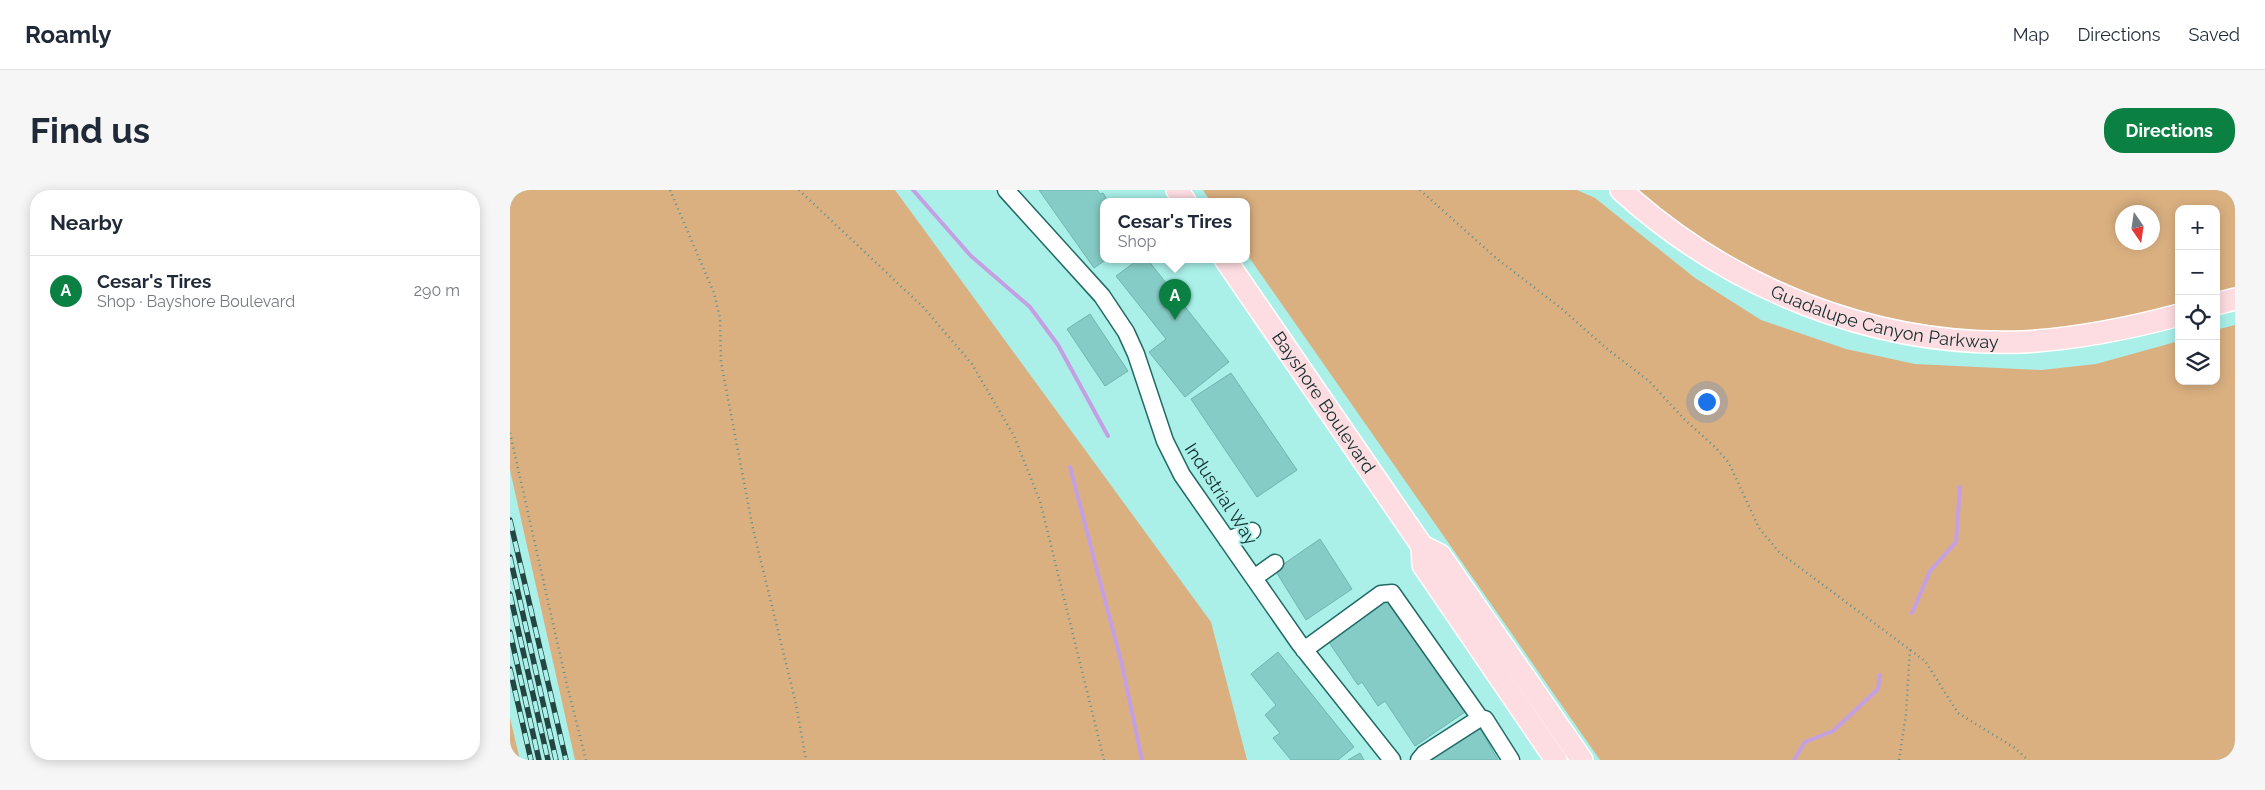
<!DOCTYPE html>
<html lang="en">
<head>
<meta charset="utf-8">
<style>
	body { margin:0; font-family:Raleway,sans-serif; background:#f6f6f7; color:#1f2937 }
	.controls { position:absolute; right:15px; top:15px; display:grid; overflow:hidden; border-radius:10px; box-shadow:0 2px 12px #0003 }
	.controls button { width:45px; height:45px; display:grid; place-items:center; padding:0; border:0; border-bottom:1px solid #e0e1e3; background:#fff; color:#1f2937; font:25px sans-serif }
	.compass { position:absolute; left:1605px; top:15px; width:45px; height:45px; border-radius:50%; background:#fff; box-shadow:0 2px 12px #0003; rotate:167deg }
	.you { position:absolute; left:1196px; top:211px; width:18px; height:18px; margin:-12px; border:4px solid #fff; border-radius:50%; background:#1a73e8; box-shadow:0 0 0 8px #1a73e833 }
	.badge { display:grid; place-items:center; width:32px; height:32px; border-radius:50%; background:#0b8043; color:#fff; font-size:16px; font-weight:700 }
	.pin { position:absolute; translate:-50% -41px; filter:drop-shadow(0 1px 2px #0008) }
	.pin::after { content:''; position:absolute; top:26px; width:18px; height:15px; background:inherit; clip-path:polygon(0 0,100% 0,50% 100%) }
	.popup { position:absolute; left:590px; top:8px; width:150px; height:65px; box-sizing:border-box; display:grid; place-content:center; border-radius:10px; background:#fff; filter:drop-shadow(0 1px 4px #0005); font-size:16px; white-space:nowrap; color:#747a83 }
	.popup b { font-size:19px; color:#1f2937 }
	.popup::after { content:''; position:absolute; left:50%; top:100%; margin-left:-10px; border:10px solid transparent; border-top-color:#fff }
	.list { margin:0; padding:0; list-style:none }
	h2 { display:flex; justify-content:space-between; align-items:center; height:65px; margin:0; padding:0 20px; font-size:21px }
	h2 small { font-size:16px; font-weight:400; color:#747a83 }
	.list li { display:grid; grid-template-columns:32px 1fr auto; gap:15px; align-items:center; box-sizing:border-box; height:70px; padding:0 20px; border-top:1px solid #e0e1e3 }
	.list b { display:block; font-size:19px; white-space:nowrap }
	.list p { margin:0; font-size:16px; white-space:nowrap; color:#747a83 }
	.list em { font-size:16px; font-style:normal; color:#747a83 }
	.icon { flex:none; width:28px; height:28px; fill:none; stroke:currentColor; stroke-width:2; stroke-linecap:round; stroke-linejoin:round }
	.map { position:relative; flex:none; width:1725px; height:570px; overflow:hidden; border-radius:20px }
	header { display:flex; align-items:center; gap:30px; box-sizing:border-box; height:70px; padding:0 25px; background:#fff; border-bottom:1px solid #e0e1e3 }
	header strong { font-size:24px }
	nav { display:flex; gap:28px; margin-inline-start:auto; font-size:18px }
	.intro { display:flex; align-items:center; justify-content:space-between; box-sizing:border-box; height:120px; padding:0 30px }
	h1 { margin:0; font-size:35px }
	.button { padding:12px 22px; border-radius:20px; background:#0b8043; color:#fff; font-size:18px; font-weight:700 }
	main { display:flex; gap:30px; padding:0 30px }
	aside { flex:1; background:#fff; border-radius:20px; box-shadow:0 2px 12px #0003 }
	.map>svg:first-child { display:block }
</style>
</head>
<body>
<header>
<strong>Roamly</strong>
<nav><a>Map</a><a>Directions</a><a>Saved</a></nav>
</header>
<div class="intro"><h1>Find us</h1><a class="button">Directions</a></div>
<main>
<aside>
<h2>Nearby<small></small></h2>
<ul class="list">
<li><span class="badge">A</span><div><b>Cesar's Tires</b><p>Shop · Bayshore Boulevard</p></div><em>290 m</em></li>
</ul>
</aside>
<div class="map">
<svg width="1725" height="570" viewBox="0 0 1725 570">
	<rect width="100%" height="100%" fill="#aaf0e9"/>
	<!-- green -->
	<path fill="#dab081" fill-rule="evenodd" d="M14,0H385L701,432L737,570H65L0,280V9Z
		M693,0H1067L1085,8L1185,88L1251,130L1336,159L1405,174L1531,180L1586,174L1669,151V191H1706V140L1725,135V570H1090L736,63V11H700Z
		M1111,0H1725V109L1706,114V19H1669V125L1483,151L1293,114ZM1612,22H1642V52H1612Z
		M0,528L10,570H0Z"/>
	<g fill="none" stroke-linecap="round" stroke-linejoin="round">
		<!-- stream -->
		<path stroke="#c4a0e3" stroke-width="4" d="M403,0L461,66L520,117L548,155L598,246
			M560,277L612,475L632,570
			M1402,423L1420,381L1446,352L1450,297
			M1284,570L1295,552L1323,541L1368,499L1370,485"/>
	</g>
	<!-- building -->
	<path fill="#86ccc6" stroke="#70b5af" d="M529,0H587L590,4L593,3L598,11H594V69H597L584,78Z
		M629,69H637L719,172L675,207L639,162L656,149L606,86Z
		M580,124L618,181L595,196L557,139Z
		M721,183L787,280L747,307L681,209Z
		M810,349L842,399L796,430L765,380Z
		M876,407L955,522L905,556L875,511L868,516L852,492L848,495L816,448Z
		M768,462L844,557L828,570H781L763,548L770,543L755,525L766,515L741,484Z
		M968,535L988,570H919Z
		M850,563L854,570H838Z"/>
	<g fill="none" stroke-linecap="round" stroke-linejoin="round">
		<!-- minor casing -->
		<g stroke="#226a65" stroke-width="19">
			<path id="minor" d="M496,0L592,106L616,142L626,164L655,251L672,285L789,453L882,570
				M717,350L742,341
				M744,388L765,373
				M794,460L871,404L882,403L970,528
				M909,570L914,564L970,528L975,529L1001,570"/>
		</g>
		<!-- major casing -->
		<g stroke="#fff" stroke-width="24">
			<g id="major">
				<path d="M667,0L675,11"/>
				<path id="s1" d="M1111,0C1220,99 1364,157 1512,152C1566,149 1617,139 1669,125"/>
				<path id="s2" d="M715,69L912,356L930,365L1072,570"/>
				<path d="M1706,114L1725,109"/>
				<path d="M912,356L913,375L1046,570"/>
			</g>
		</g>
		<!-- path -->
		<path stroke="#5d8f8a" stroke-width="2.5" stroke-dasharray="1 4" stroke-linecap="butt" d="M160,0L204,103L210,128L211,172L243,339L286,514L296,570
			M289,0L414,118L462,174L504,246L530,311L594,570
			M910,0L986,68L1052,119L1096,158L1139,191L1175,230L1205,257L1219,273L1249,338L1269,362L1415,471L1448,523L1505,558L1518,570
			M0,243L56,491L76,570
			M1389,570L1396,524L1400,458"/>
		<!-- minor -->
		<use href="#minor" stroke="#fff" stroke-width="16"/>
		<!-- major -->
		<use href="#major" stroke="#fedde2" stroke-width="21"/>
		<!-- rail casing -->
		<g stroke="#244643" stroke-width="5.5">
			<path id="rail" d="M0,330L56,570
				M0,367L46,570
				M0,404L38,570
				M0,442L29,570
				M0,479L21,570"/>
		</g>
		<!-- rail -->
		<use href="#rail" stroke="#aaf0e9" stroke-width="4" stroke-dasharray="11" stroke-linecap="butt"/>
	</g>
	<g text-anchor="middle" stroke-width="4" stroke-linejoin="round" paint-order="stroke">
		<!-- street labels -->
		<g font-size="18" fill="#112e2c" stroke="#aaf0e9">
			<text dy="6" stroke="none"><textPath href="#s1" startOffset="299">Guadalupe Canyon Parkway</textPath></text>
			<text dy="6" stroke="none"><textPath href="#s2" startOffset="174">Bayshore Boulevard</textPath></text>
			<text transform="translate(711 304) rotate(57)" y="6">Industrial Way</text>
		</g>
	</g>
</svg>
<div class="controls">
<button>+</button>
<button>−</button>
<button><svg class="icon" aria-label="locate" viewBox="0 0 24 24"><circle cx="12" cy="12" r="6"/><path d="M12 2v4M12 18v4M2 12h4M18 12h4"/></svg></button>
<button><svg class="icon" aria-label="layers" viewBox="0 0 24 24"><path d="M12 4l9 5-9 5-9-5zM3 14l9 5 9-5"/></svg></button>
</div>
<svg class="compass" viewBox="-18 -18 36 36"><path d="M0-13l5 13h-10z" fill="#e53935"/><path d="M0 13l5-13h-10z" fill="#747a83"/></svg>
<div class="you"></div>
<div class="pin badge" style="left:665px;top:130px">A</div>
<div class="popup"><b>Cesar's Tires</b>Shop</div>
</div>
</main>
</body>
</html>
